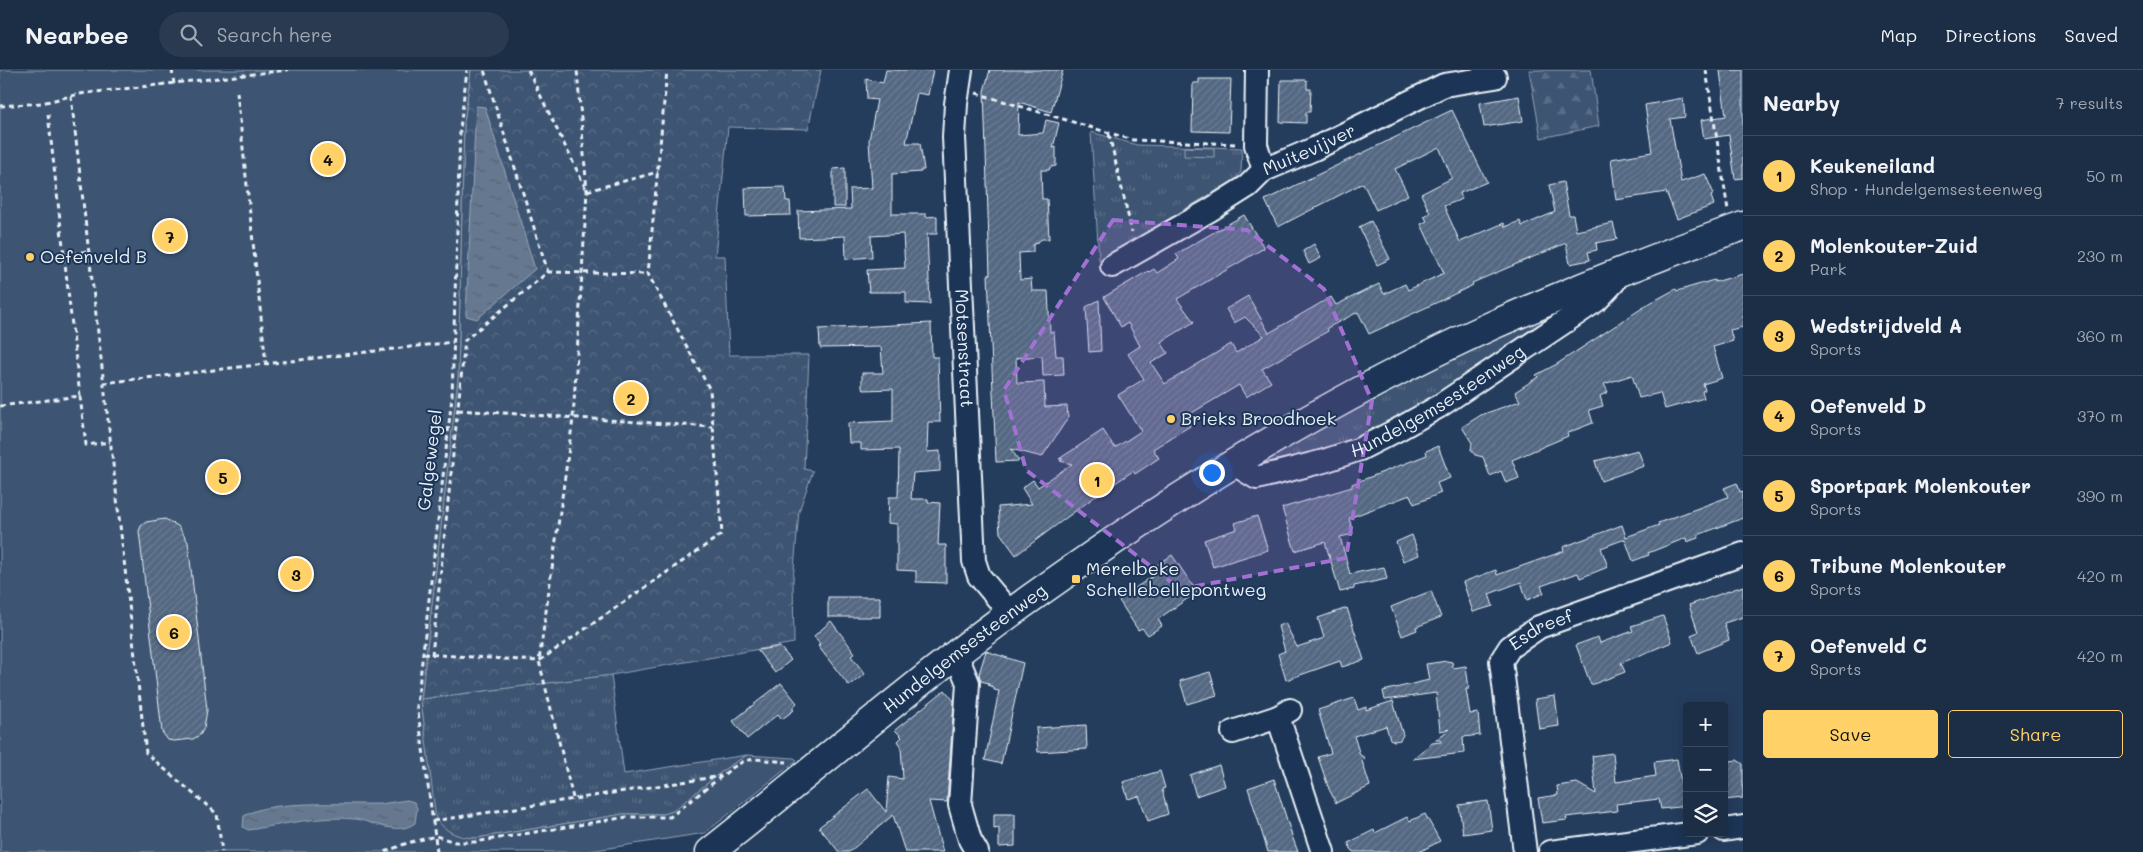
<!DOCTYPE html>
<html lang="en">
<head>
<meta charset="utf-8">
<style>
	body { margin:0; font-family:Mali,sans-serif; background:#293a51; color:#f1f3f6 }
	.controls { position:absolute; right:15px; bottom:15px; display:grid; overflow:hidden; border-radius:5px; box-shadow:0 2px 12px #0003 }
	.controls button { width:45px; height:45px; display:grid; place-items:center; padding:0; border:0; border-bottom:1px solid #3a4a5f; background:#1c2e46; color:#f1f3f6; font:25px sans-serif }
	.you { position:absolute; left:1211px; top:402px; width:18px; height:18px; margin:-12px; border:4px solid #fff; border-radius:50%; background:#1a73e8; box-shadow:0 0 0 8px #1a73e833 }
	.badge { display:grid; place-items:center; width:32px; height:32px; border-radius:50%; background:#ffd166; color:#111; font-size:16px; font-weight:700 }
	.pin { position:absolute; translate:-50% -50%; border:2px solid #fff; box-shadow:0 1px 5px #0006 }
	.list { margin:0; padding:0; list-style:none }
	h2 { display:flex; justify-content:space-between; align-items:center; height:65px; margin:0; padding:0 20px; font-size:21px }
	h2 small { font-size:16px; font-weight:400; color:#a0a8b3 }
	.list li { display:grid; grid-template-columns:32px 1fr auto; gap:15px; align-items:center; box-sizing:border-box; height:80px; padding:0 20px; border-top:1px solid #3a4a5f }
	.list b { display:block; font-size:19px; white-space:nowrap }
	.list p { margin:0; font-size:16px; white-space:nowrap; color:#a0a8b3 }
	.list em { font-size:16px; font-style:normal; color:#a0a8b3 }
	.actions { display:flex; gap:10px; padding:15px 20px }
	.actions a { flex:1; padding:11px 0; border:1px solid #ffd166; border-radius:5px; text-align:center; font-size:18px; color:#ffd166 }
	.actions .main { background:#ffd166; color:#111 }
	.icon { flex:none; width:28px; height:28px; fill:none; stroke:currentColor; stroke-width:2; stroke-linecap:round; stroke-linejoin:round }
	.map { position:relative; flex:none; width:1743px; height:782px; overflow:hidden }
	header { display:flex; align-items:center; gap:30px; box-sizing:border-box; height:70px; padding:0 25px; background:#1c2e46; border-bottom:1px solid #3a4a5f }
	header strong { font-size:24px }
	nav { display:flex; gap:28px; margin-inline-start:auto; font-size:18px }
	.search { width:350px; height:45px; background:#293a51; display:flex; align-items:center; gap:12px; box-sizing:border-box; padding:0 18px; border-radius:28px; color:#a0a8b3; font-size:19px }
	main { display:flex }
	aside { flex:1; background:#1c2e46 }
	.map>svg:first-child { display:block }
</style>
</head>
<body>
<header>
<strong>Nearbee</strong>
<div class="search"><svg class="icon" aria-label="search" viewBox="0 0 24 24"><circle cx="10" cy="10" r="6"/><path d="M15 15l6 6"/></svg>Search here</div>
<nav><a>Map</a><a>Directions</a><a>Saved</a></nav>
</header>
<main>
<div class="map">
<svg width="1743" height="782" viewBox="0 0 1743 782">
	<defs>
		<pattern id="grass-tufts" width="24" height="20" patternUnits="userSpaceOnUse" patternTransform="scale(1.25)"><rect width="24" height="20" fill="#3e5472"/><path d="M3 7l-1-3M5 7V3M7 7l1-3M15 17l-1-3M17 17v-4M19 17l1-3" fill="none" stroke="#5a6d87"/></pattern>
		<pattern id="forest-firs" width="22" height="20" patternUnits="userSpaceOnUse" patternTransform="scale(1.25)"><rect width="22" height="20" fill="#3e5472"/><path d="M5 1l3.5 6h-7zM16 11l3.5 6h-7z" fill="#5a6d87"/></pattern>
		<pattern id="park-crowns" width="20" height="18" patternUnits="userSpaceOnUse" patternTransform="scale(1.25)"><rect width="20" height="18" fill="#3e5472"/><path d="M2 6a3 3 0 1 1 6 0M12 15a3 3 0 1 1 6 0" fill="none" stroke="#5a6d87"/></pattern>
		<pattern id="water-ripples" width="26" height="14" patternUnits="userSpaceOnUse" patternTransform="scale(1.25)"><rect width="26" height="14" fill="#657890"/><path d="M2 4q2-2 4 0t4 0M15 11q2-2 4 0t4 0" fill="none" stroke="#576270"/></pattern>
		<pattern id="building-hatch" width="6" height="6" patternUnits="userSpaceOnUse" patternTransform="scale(1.25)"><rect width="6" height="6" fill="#536782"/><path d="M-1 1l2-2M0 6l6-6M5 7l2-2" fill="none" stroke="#6c7d94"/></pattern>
	</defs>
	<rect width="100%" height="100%" fill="#253d5d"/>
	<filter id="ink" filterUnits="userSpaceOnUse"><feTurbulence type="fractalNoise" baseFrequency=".02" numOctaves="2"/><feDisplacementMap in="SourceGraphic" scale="10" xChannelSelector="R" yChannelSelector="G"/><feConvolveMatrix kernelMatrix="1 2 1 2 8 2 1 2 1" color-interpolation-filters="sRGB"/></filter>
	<g filter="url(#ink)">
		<!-- grass -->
		<path fill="url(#grass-tufts)" stroke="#93a2b5" d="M1091,62L1137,75L1242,78L1241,102L1236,109L1099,190Z
			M1551,243L1555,247L1452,319L1362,370L1264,397L1261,392L1338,343Z
			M611,605L624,704L747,685L725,699L673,741L664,744H624L477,768C460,768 440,763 434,745L421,629Z"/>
		<!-- forest -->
		<path fill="url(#forest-firs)" stroke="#93a2b5" d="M1529,0H1591L1599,56L1541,68Z"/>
		<!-- park -->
		<path fill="url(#park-crowns)" stroke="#93a2b5" d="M471,0H821L808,59L728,57L715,186H725L729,285H809L804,399L813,401L799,441L793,510L794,573L611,605L421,629L458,308L464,53Z"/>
		<!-- pitch -->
		<path fill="#3e5472" stroke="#93a2b5" d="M0,0H471L464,53L458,308L421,630L436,749C447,763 459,768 477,768L624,744H664L673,741L725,699L747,685L794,688L797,690L705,763L583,782H0Z
			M1184,77L1214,78V87L1184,86Z"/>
		<!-- water -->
		<path fill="url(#water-ripples)" stroke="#99a8ba" d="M476,36L485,37L535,199L477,249L466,246Z
			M407,730L414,732L417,738L415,753C398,766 374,752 355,749C321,745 282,755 248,760L243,757L244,746C269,729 348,735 380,734C389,733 398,731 407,730Z"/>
		<!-- building -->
		<path fill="url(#building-hatch)" stroke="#e8f1f8" d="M886,0H933L928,25L917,23L906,73H920L924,100H921V102L892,104V144H926V147L937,146V164H927L930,234L906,233V222H869L867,200L905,198L903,164L871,166L872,187L846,189L845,166L799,168L798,141L851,139L850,119L872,118L869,70L877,30L867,29L866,9L883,13Z
			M990,0H1063L1051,42L1019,32L1018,65L1043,63L1046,50L1059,53L1053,78L1056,77V96L1050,97L1049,100H1041L1042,129H1047L1049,169H1042L1033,175V182L1019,183L1020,210L1031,209L1032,221H1048L1050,262H1054L1056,286H1063L1064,305L1043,306L1042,286L1016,288L1017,313L1044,312L1045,337L1067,336L1068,348L1042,387L1011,379L1019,391L996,392L988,205H990L984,21Z
			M1743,0V108L1735,109L1729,65L1704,69L1701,50L1726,46L1720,1Z
			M1199,9H1231L1229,62L1192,61L1193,13H1199Z
			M1281,10H1307V19H1311L1310,42H1306V53L1280,52Z
			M1519,26L1523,51L1484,57L1480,33Z
			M1683,28L1685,47L1670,49L1681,112L1705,104L1714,124L1711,126L1714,135L1677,149L1666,122L1616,130L1611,89L1652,82L1645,35Z
			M1452,40L1487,112L1460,123L1462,129L1444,136L1460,172L1504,153L1505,157L1520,151L1522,156L1555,142L1549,115L1563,112L1569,145H1573L1576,161L1613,153L1617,169L1596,173L1597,180L1588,182L1590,190L1570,194L1566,173L1472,213L1473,215L1440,231L1369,264L1358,242L1327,258L1328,261L1262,299L1271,312L1246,327L1239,315L1185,347L1190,356L1153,379L1159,388L1135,404L1133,401L1093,428L1016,485L1000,463L998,437L1032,434L1022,418L1033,410L1038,417L1072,394L1060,391L1063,389H1059L1103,360L1115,378L1141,361L1118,325L1144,309L1128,284L1140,276L1128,253L1121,257L1104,227L1148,201L1149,202L1154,199L1157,203L1179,189L1176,184L1244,145L1264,178L1177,229L1194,252L1161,272L1168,283L1151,293L1165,314L1231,274L1236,283L1264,266L1245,247L1234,253L1226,239L1248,226L1269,263L1331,227L1336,235L1379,214L1384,224L1405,214L1408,220L1444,203L1421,154L1427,151L1424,146L1430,143L1421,124L1452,108L1439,77L1395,99L1408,125L1376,140L1363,113L1278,157L1265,130Z
			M845,98V137H833V99Z
			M785,117L786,131H790L791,145L746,146L745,118Z
			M1371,151L1390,189L1377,195L1359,157Z
			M1314,174L1321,188L1309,194L1303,181Z
			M1743,204V257L1730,260L1733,271L1713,277L1722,308L1703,314L1705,320L1702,321L1704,328L1665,339L1660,323L1639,328L1632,305L1604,314L1608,322L1600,326L1603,336L1589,340L1593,353L1567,363L1568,366L1512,390L1519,408L1506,413L1501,401L1490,406L1483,387L1475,385L1471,380L1472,373L1462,357L1481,345L1520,331L1515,322L1538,307L1536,305L1557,294L1650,233L1676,219L1677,221L1714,210L1715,212Z
			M1099,230L1101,281L1089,282L1086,237Z
			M931,253L932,287H938L940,352H928L927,382L940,381V401L913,403L911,429H928V432L940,433L938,475H946V513L916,512V501L897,500V454L888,453L889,427H898L899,379L861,380V373H849L848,353L893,351V319L864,320L862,318V303H883L881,277L820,278L819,259Z
			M1438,376L1450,408L1437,413L1441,423L1414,434L1410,425L1349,448L1353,464L1340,467L1350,504L1384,497L1387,509L1354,516V519L1340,522L1325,472L1295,481L1282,438L1352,417V414L1427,385L1426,381Z
			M1638,380L1644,396L1601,411L1595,391Z
			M1737,413L1740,422L1743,421V448L1698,465V468L1687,472L1686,468L1648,483L1649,485L1633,491L1625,469L1601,478L1608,497L1580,508L1578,503L1541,516L1544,523L1527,530L1521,512L1489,524L1493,536L1473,542L1463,512L1496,500L1497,505L1564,481L1563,477L1622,455L1626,467L1659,455L1658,453L1728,427L1724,418Z
			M1257,446L1268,480L1213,497L1204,470L1237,459L1235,453Z
			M165,449L178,456L188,472L207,640L204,658L200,665L193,669L174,671L168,670L162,662L139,461L141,456L146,452Z
			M1412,465L1419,485L1403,491L1396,472Z
			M1172,485L1197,522L1158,549L1162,556L1148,565L1142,558L1138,560L1118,529L1155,505L1151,499Z
			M1743,516V547L1724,553L1729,570L1698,583L1691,565L1698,562L1689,535Z
			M1431,521L1441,547L1416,557L1417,560L1402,566L1391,537Z
			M828,527H880V547H828Z
			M1347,538L1364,590L1342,597L1340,591L1286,610L1278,584L1285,581L1278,556L1285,553L1297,577L1324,568L1318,548Z
			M1663,546L1672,572L1621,593L1625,602L1591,615L1576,575L1598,567L1600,573L1633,561L1631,556Z
			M831,551L855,583L851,586L865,604L849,616L818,576L820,574L814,566Z
			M780,577L791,590L775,603L757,580Z
			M986,581L1023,593L1001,694L985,690L999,621L994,620V617L988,615L989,613L981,611L979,604Z
			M1447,591L1452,592L1453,598L1466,596L1469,619H1466L1470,644L1478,643L1480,665L1463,667L1464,683L1412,689L1432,673L1441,672V670H1435L1450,659L1440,661L1436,623L1385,630L1383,621L1429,610L1426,594Z
			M1210,602L1217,625L1187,634L1180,611Z
			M781,613L797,633L792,638L794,640L782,649L778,644L747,669L733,651Z
			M945,620L954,631L947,732L929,731L943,782H905L893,745L849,782H839L819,757L868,719L886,742L889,707L903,709L901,676L898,671L902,667L895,660Z
			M1555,626L1559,656L1539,659L1535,629Z
			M1354,628L1358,640L1366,637V640L1393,631L1403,665L1400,670L1394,671L1390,669L1386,656L1354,666L1360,685L1365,688L1362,691L1370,716L1336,733L1329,719L1318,687L1331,683L1318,640Z
			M1086,655L1087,679L1038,682L1036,658Z
			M1613,683L1616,712L1656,706L1654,692L1677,689L1681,713L1687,712V736L1661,739L1659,729L1616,734L1617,741L1566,747L1567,750L1542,753L1538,728L1558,725L1557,716L1577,713L1596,724L1592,686Z
			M1737,690L1743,694V728L1724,730V692Z
			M1219,695L1225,716L1196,726L1190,705Z
			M1160,701L1165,718L1162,719L1168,744L1148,751L1139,726L1128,729L1123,712Z
			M1274,709L1292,766L1298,782H1268L1248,718Z
			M1488,731L1492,760L1463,764L1459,735Z
			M994,744H1015V776L999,777V758L994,759Z
			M1425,744L1440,771L1419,782H1353L1348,773L1374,760L1375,763L1407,747L1410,751Z"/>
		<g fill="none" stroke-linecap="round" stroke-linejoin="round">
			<!-- minor casing -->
			<g stroke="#e8f1f8" stroke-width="26">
				<g id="minor">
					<path id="s1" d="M961,0L956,34L954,67L974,491L979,506L1010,543"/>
					<path d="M1257,0L1256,75L1264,100"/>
					<path id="s2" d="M1112,196L1210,140L1248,116L1264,100L1314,79L1444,15L1495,7"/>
					<path id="s3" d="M1234,394L1257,408L1324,391L1360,379L1399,359L1438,337L1597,230L1614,212L1618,202"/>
					<path d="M956,584L968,613L960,735L970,770L977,782"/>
					<path d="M1278,647L1323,782"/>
					<path d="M1233,662L1278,647L1290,640"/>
					<path d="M1724,760L1743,757"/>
					<path id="s4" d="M1525,782L1501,591L1510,577L1539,557L1743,484"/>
					<path d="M1550,782L1697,763"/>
				</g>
			</g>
			<!-- major casing -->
			<g stroke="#e8f1f8" stroke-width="31">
				<g id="major">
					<path id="s5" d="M710,782C821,695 926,602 1041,521C1183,420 1334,327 1493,255C1575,219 1658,186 1743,156"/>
				</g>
			</g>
			<!-- path -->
			<path stroke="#e8f1f8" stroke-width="3" stroke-dasharray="5 4" stroke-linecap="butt" d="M172,0L174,14
				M528,0L587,121L658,102
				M1706,0L1728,140
				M237,22L266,294
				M976,23L1133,70L1238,74
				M71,26L146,683L217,744L222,782
				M0,36L42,33L79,24L288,0
				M48,44L80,326
				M1109,64L1132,162
				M63,185L88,181
				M548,202L648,204
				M103,313L453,272
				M0,336L80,326L86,375L110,372
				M458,340L713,357
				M423,584L539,591L722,464L710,320L648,204L667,0
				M432,585L465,270L548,202L484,0
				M573,728L539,591L573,349L587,121L577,0
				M433,751L721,706
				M385,782L407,773L436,766L455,772H475L627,747H670L732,698L744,691L755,689L787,692
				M437,782L417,635L452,327L460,59L467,0"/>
			<!-- minor -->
			<use href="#minor" stroke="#1d3557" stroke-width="22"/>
			<!-- major -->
			<use href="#major" stroke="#1d3557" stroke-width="28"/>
		</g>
	</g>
	<!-- marked area -->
	<path fill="#a171d3" fill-opacity="0.2" stroke="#a171d3" stroke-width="4" stroke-dasharray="10 6" stroke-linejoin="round" d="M1113,150L1247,160L1324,219L1372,331L1346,488L1180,519L1026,400L1004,320Z"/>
	<!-- markers -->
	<g fill="#ffd166" stroke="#1d3557" stroke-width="2">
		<circle cx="30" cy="187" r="5"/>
		<circle cx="1171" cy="349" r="5"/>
		<rect x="1071" y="504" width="10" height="10" rx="2.5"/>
	</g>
	<g text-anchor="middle" stroke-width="4" stroke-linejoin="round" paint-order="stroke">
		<!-- street labels -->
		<g font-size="18" fill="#e8f1f8" stroke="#1d3557">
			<text dy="6" stroke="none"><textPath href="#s2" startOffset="230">Muitevijver</textPath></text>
			<text dy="6" stroke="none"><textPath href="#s1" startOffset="279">Motsenstraat</textPath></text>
			<text dy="6" stroke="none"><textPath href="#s3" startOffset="225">Hundelgemsesteenweg</textPath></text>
			<text transform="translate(430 390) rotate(-83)" y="6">Galgewegel</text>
			<text dy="6" stroke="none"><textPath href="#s4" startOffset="245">Esdreef</textPath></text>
			<text dy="6" stroke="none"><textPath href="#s5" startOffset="326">Hundelgemsesteenweg</textPath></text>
		</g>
		<!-- poi labels -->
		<g font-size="18" fill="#e8f1f8" stroke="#1d3557" text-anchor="start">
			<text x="40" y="193">Oefenveld B</text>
			<text x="1181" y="355">Brieks Broodhoek</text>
			<text x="1086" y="505">Merelbeke<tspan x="1086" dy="21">Schellebellepontweg</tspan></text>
		</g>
	</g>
</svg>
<div class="controls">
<button>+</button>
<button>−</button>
<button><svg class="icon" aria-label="layers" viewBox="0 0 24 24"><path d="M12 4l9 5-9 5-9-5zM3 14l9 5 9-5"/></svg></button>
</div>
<div class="you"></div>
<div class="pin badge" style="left:1097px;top:410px">1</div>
<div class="pin badge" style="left:631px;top:328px">2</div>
<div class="pin badge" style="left:296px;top:504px">3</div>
<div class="pin badge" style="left:328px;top:89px">4</div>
<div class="pin badge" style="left:223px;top:407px">5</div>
<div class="pin badge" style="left:174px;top:562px">6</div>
<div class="pin badge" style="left:170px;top:166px">7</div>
</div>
<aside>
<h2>Nearby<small>7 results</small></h2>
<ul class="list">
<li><span class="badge">1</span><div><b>Keukeneiland</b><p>Shop · Hundelgemsesteenweg</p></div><em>50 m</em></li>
<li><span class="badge">2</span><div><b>Molenkouter-Zuid</b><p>Park</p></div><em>230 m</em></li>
<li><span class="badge">3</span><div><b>Wedstrijdveld A</b><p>Sports</p></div><em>360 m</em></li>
<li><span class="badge">4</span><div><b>Oefenveld D</b><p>Sports</p></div><em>370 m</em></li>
<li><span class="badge">5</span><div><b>Sportpark Molenkouter</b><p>Sports</p></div><em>390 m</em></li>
<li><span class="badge">6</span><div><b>Tribune Molenkouter</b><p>Sports</p></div><em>420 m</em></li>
<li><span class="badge">7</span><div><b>Oefenveld C</b><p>Sports</p></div><em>420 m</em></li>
</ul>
<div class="actions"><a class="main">Save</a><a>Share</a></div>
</aside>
</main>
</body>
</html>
